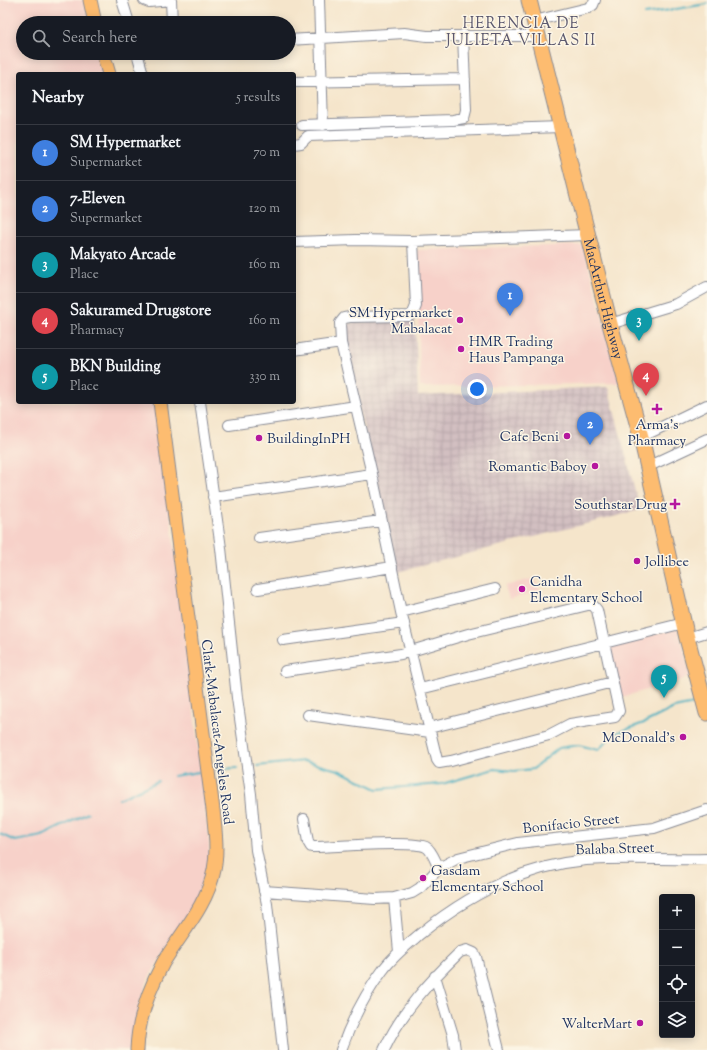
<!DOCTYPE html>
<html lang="en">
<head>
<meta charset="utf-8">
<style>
	body { margin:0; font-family:"Sorts Mill Goudy",serif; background:#242831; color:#f1f3f6 }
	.controls { position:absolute; right:12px; bottom:12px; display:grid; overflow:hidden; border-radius:4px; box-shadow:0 2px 10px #0003 }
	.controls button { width:36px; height:36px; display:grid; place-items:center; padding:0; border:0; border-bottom:1px solid #363941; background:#171b24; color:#f1f3f6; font:20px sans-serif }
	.you { position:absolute; left:477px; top:389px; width:14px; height:14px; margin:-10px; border:3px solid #fff; border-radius:50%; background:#1a73e8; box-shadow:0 0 0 6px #1a73e833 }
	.badge { display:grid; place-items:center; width:26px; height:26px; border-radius:50%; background:#0b8043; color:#fff; font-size:13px; font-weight:700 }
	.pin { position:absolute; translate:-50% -33px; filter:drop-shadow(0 1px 2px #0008) }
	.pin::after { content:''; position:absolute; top:21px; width:14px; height:12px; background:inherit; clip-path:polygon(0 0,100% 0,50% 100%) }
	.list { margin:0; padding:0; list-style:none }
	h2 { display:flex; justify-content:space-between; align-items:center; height:52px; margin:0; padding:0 16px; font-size:17px }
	h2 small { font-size:13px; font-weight:400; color:#9ea1a6 }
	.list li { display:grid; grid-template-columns:26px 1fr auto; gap:12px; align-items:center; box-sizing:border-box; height:56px; padding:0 16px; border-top:1px solid #363941 }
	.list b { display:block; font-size:15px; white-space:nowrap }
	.list p { margin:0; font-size:13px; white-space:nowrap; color:#9ea1a6 }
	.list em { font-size:13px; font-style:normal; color:#9ea1a6 }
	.icon { flex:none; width:22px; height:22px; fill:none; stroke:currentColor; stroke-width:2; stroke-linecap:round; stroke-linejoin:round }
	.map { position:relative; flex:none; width:707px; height:1050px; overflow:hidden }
	.search { position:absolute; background:#171b24; box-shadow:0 2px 10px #0003; left:16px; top:16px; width:280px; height:44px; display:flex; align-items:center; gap:10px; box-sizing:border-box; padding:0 14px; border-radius:22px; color:#9ea1a6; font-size:15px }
	.panel { position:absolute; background:#171b24; box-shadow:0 2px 10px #0003; left:16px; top:72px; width:280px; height:332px; border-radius:4px }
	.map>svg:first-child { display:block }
</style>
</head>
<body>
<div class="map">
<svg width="707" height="1050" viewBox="0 0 707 1050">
	<defs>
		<pattern id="industrial-grid" width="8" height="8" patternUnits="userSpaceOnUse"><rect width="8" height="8" fill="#d2bfc1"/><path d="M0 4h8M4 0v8" fill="none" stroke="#b4a4a8"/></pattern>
	</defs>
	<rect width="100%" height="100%" fill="#fcf5e5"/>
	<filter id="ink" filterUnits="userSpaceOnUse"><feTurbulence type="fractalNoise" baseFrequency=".025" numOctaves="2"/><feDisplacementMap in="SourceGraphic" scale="8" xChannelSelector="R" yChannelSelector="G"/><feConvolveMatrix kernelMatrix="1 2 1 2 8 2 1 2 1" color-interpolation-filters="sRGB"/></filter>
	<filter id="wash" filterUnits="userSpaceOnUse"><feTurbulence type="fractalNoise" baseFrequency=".012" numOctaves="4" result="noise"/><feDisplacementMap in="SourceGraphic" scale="16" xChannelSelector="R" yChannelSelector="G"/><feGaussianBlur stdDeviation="0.9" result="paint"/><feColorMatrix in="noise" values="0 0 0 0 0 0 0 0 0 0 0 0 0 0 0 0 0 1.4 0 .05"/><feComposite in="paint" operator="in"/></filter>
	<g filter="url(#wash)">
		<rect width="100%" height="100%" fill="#f5e5cb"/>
		<!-- built -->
		<path fill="#f7d1c9" d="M0,0H85L91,23H23V53H99L104,74H18V402H157L197,739L209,843V861L195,901L148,979L140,1002L132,1050H0Z
			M583,245L620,383L420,387L417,250Z
			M535,578L540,591L509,599L505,586Z
			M678,628L691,677L619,698L607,647Z"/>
		<!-- industrial -->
		<path fill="url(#industrial-grid)" d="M415,320L418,396L608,387L640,510L397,572L341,329L342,323Z"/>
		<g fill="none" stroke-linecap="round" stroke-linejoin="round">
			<!-- stream -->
			<path stroke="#43afc1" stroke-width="2" d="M645,14L707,4
				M257,766L304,761L338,770L377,789L442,784L494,769L514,771L533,769L559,748L579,745L598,750L614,734L644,723L674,708L699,703
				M216,769L237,768
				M173,776L199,772
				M119,799L158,781
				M0,834L15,841L42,836L88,813"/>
		</g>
	</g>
	<g filter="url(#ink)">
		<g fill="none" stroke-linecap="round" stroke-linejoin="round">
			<!-- minor casing -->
			<g stroke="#888a94" stroke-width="12">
				<path id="minor" d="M122,0L129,23
					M144,0L149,2L171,0
					M171,0L172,23
					M319,0L323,125
					M534,21L588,8L593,5L595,0
					M289,40L404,33L427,36H538
					M137,53L143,74
					M294,82L465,79
					M302,125L453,120L464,118L466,110L463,35
					M294,144L301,143L308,136L561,127
					M294,242L356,240L413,241L588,235
					M610,324L676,304L707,287
					M294,350L341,343
					M200,402L221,548L237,698L251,794L256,850L267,904L283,1050
					M229,425L356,406
					M641,437L707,405
					M647,467L707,439
					M213,497L372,474
					M259,538L381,521
					M258,589L392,567
					M401,612L495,589
					M687,638L707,632
					M283,640L404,623
					M285,671L401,654L468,634L592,604L597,610L619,711L615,717L570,724L549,735L451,761L439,763L437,760L401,612L372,474L341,343L340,323L344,318L350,317L409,316L413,313L416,306L413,241
					M420,689L684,623
					M308,715L430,732
					M429,728L613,682
					M304,819L308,842L311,847C331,847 413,840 426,847C432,850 436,863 439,868
					M264,891L375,899L394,898L412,893L420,888L439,868L458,858L518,843L654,828L707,810
					M394,898L399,952
					M435,976L453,1035L455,1050
					M341,1050C351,1022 365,994 383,970C393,956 407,945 420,934C468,895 523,866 586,860C626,857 667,860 707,859
					M384,1050C402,1011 430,981 460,952L467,950L474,953L476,957L499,1050"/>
			</g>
			<!-- major casing -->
			<g stroke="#888a94" stroke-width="15">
				<path id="major" d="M90,0L95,23
					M103,53L109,74
					M137,1050C138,1021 149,989 163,963C181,933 207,906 214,870C218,851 215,829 213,810L160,402"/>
			</g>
			<!-- highway casing -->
			<g stroke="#888a94" stroke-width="17">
				<g id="highway">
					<path id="s1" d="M529,0L610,324L641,437L687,638L707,713"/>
				</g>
			</g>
			<!-- minor -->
			<use href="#minor" stroke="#fff" stroke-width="10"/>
			<!-- major -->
			<use href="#major" stroke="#fdbc70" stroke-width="13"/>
			<!-- highway -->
			<use href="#highway" stroke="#fdbc70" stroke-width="15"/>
		</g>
	</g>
	<!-- markers -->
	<g fill="#b5179e" stroke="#fcf5e5" stroke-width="1.5">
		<circle cx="460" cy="320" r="4"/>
		<circle cx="461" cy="349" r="4"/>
		<path d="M655 403h4v4h4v4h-4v4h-4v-4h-4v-4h4z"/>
		<circle cx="567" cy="436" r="4"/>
		<circle cx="259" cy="438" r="4"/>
		<circle cx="595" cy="466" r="4"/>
		<path d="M673 498h4v4h4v4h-4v4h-4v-4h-4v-4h4z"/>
		<circle cx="637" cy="561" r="4"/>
		<circle cx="522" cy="589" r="4"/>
		<circle cx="683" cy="737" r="4"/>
		<circle cx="423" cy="878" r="4"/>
		<circle cx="640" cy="1023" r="4"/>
	</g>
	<g text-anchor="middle" stroke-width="3" stroke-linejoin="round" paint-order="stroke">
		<!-- street labels -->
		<g font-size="14" fill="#1b2f5e" stroke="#fcf5e5">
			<text dy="5" stroke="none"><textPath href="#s1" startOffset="308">MacArthur Highway</textPath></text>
			<text transform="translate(218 732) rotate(83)" y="5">Clark-Mabalacat-Angeles Road</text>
			<text transform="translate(571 823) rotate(-6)" y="5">Bonifacio Street</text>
			<text transform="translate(615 848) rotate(-2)" y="5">Balaba Street</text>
		</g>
		<!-- poi labels -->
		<g font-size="14" fill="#1b2f5e" stroke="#fcf5e5" text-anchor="end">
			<text x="452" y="317">SM Hypermarket<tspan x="452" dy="16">Mabalacat</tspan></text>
			<text x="469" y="346" text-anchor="start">HMR Trading<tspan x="469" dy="16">Haus Pampanga</tspan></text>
			<text x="657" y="429" text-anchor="middle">Arma's<tspan x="657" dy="16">Pharmacy</tspan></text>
			<text x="559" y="441">Cafe Beni</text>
			<text x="267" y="443" text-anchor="start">BuildingInPH</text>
			<text x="587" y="471">Romantic Baboy</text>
			<text x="667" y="509">Southstar Drug</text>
			<text x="645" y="566" text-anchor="start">Jollibee</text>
			<text x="530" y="586" text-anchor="start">Canidha<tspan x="530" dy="16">Elementary School</tspan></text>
			<text x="675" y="742">McDonald's</text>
			<text x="431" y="875" text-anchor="start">Gasdam<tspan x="431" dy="16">Elementary School</tspan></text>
			<text x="632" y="1028">WalterMart</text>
		</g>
		<!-- neighbourhood labels -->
		<g font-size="15" letter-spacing="1" fill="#5c596f" stroke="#fcf5e5">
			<text x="521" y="28">HERENCIA DE<tspan x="521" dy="17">JULIETA VILLAS II</tspan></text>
		</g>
	</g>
</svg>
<div class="controls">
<button>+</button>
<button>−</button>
<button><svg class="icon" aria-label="locate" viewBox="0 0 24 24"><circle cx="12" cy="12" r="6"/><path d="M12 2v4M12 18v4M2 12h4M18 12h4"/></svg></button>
<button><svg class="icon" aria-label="layers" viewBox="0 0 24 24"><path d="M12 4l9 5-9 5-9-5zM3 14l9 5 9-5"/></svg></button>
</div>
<div class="you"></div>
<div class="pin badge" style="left:510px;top:316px;background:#3f7fe0">1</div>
<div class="pin badge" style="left:590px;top:445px;background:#3f7fe0">2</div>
<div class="pin badge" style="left:639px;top:341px;background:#0f9aa8">3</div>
<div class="pin badge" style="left:646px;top:396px;background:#e0444e">4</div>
<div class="pin badge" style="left:664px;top:698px;background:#0f9aa8">5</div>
<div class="search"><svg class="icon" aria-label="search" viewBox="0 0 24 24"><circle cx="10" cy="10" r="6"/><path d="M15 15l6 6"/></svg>Search here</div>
<section class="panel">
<h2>Nearby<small>5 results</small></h2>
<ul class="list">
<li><span class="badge" style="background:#3f7fe0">1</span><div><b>SM Hypermarket</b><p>Supermarket</p></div><em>70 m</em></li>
<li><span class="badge" style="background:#3f7fe0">2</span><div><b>7-Eleven</b><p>Supermarket</p></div><em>120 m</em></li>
<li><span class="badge" style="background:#0f9aa8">3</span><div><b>Makyato Arcade</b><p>Place</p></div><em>160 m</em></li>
<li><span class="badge" style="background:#e0444e">4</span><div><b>Sakuramed Drugstore</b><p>Pharmacy</p></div><em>160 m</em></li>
<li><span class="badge" style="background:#0f9aa8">5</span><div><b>BKN Building</b><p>Place</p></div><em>330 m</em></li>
</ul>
</section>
</div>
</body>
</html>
